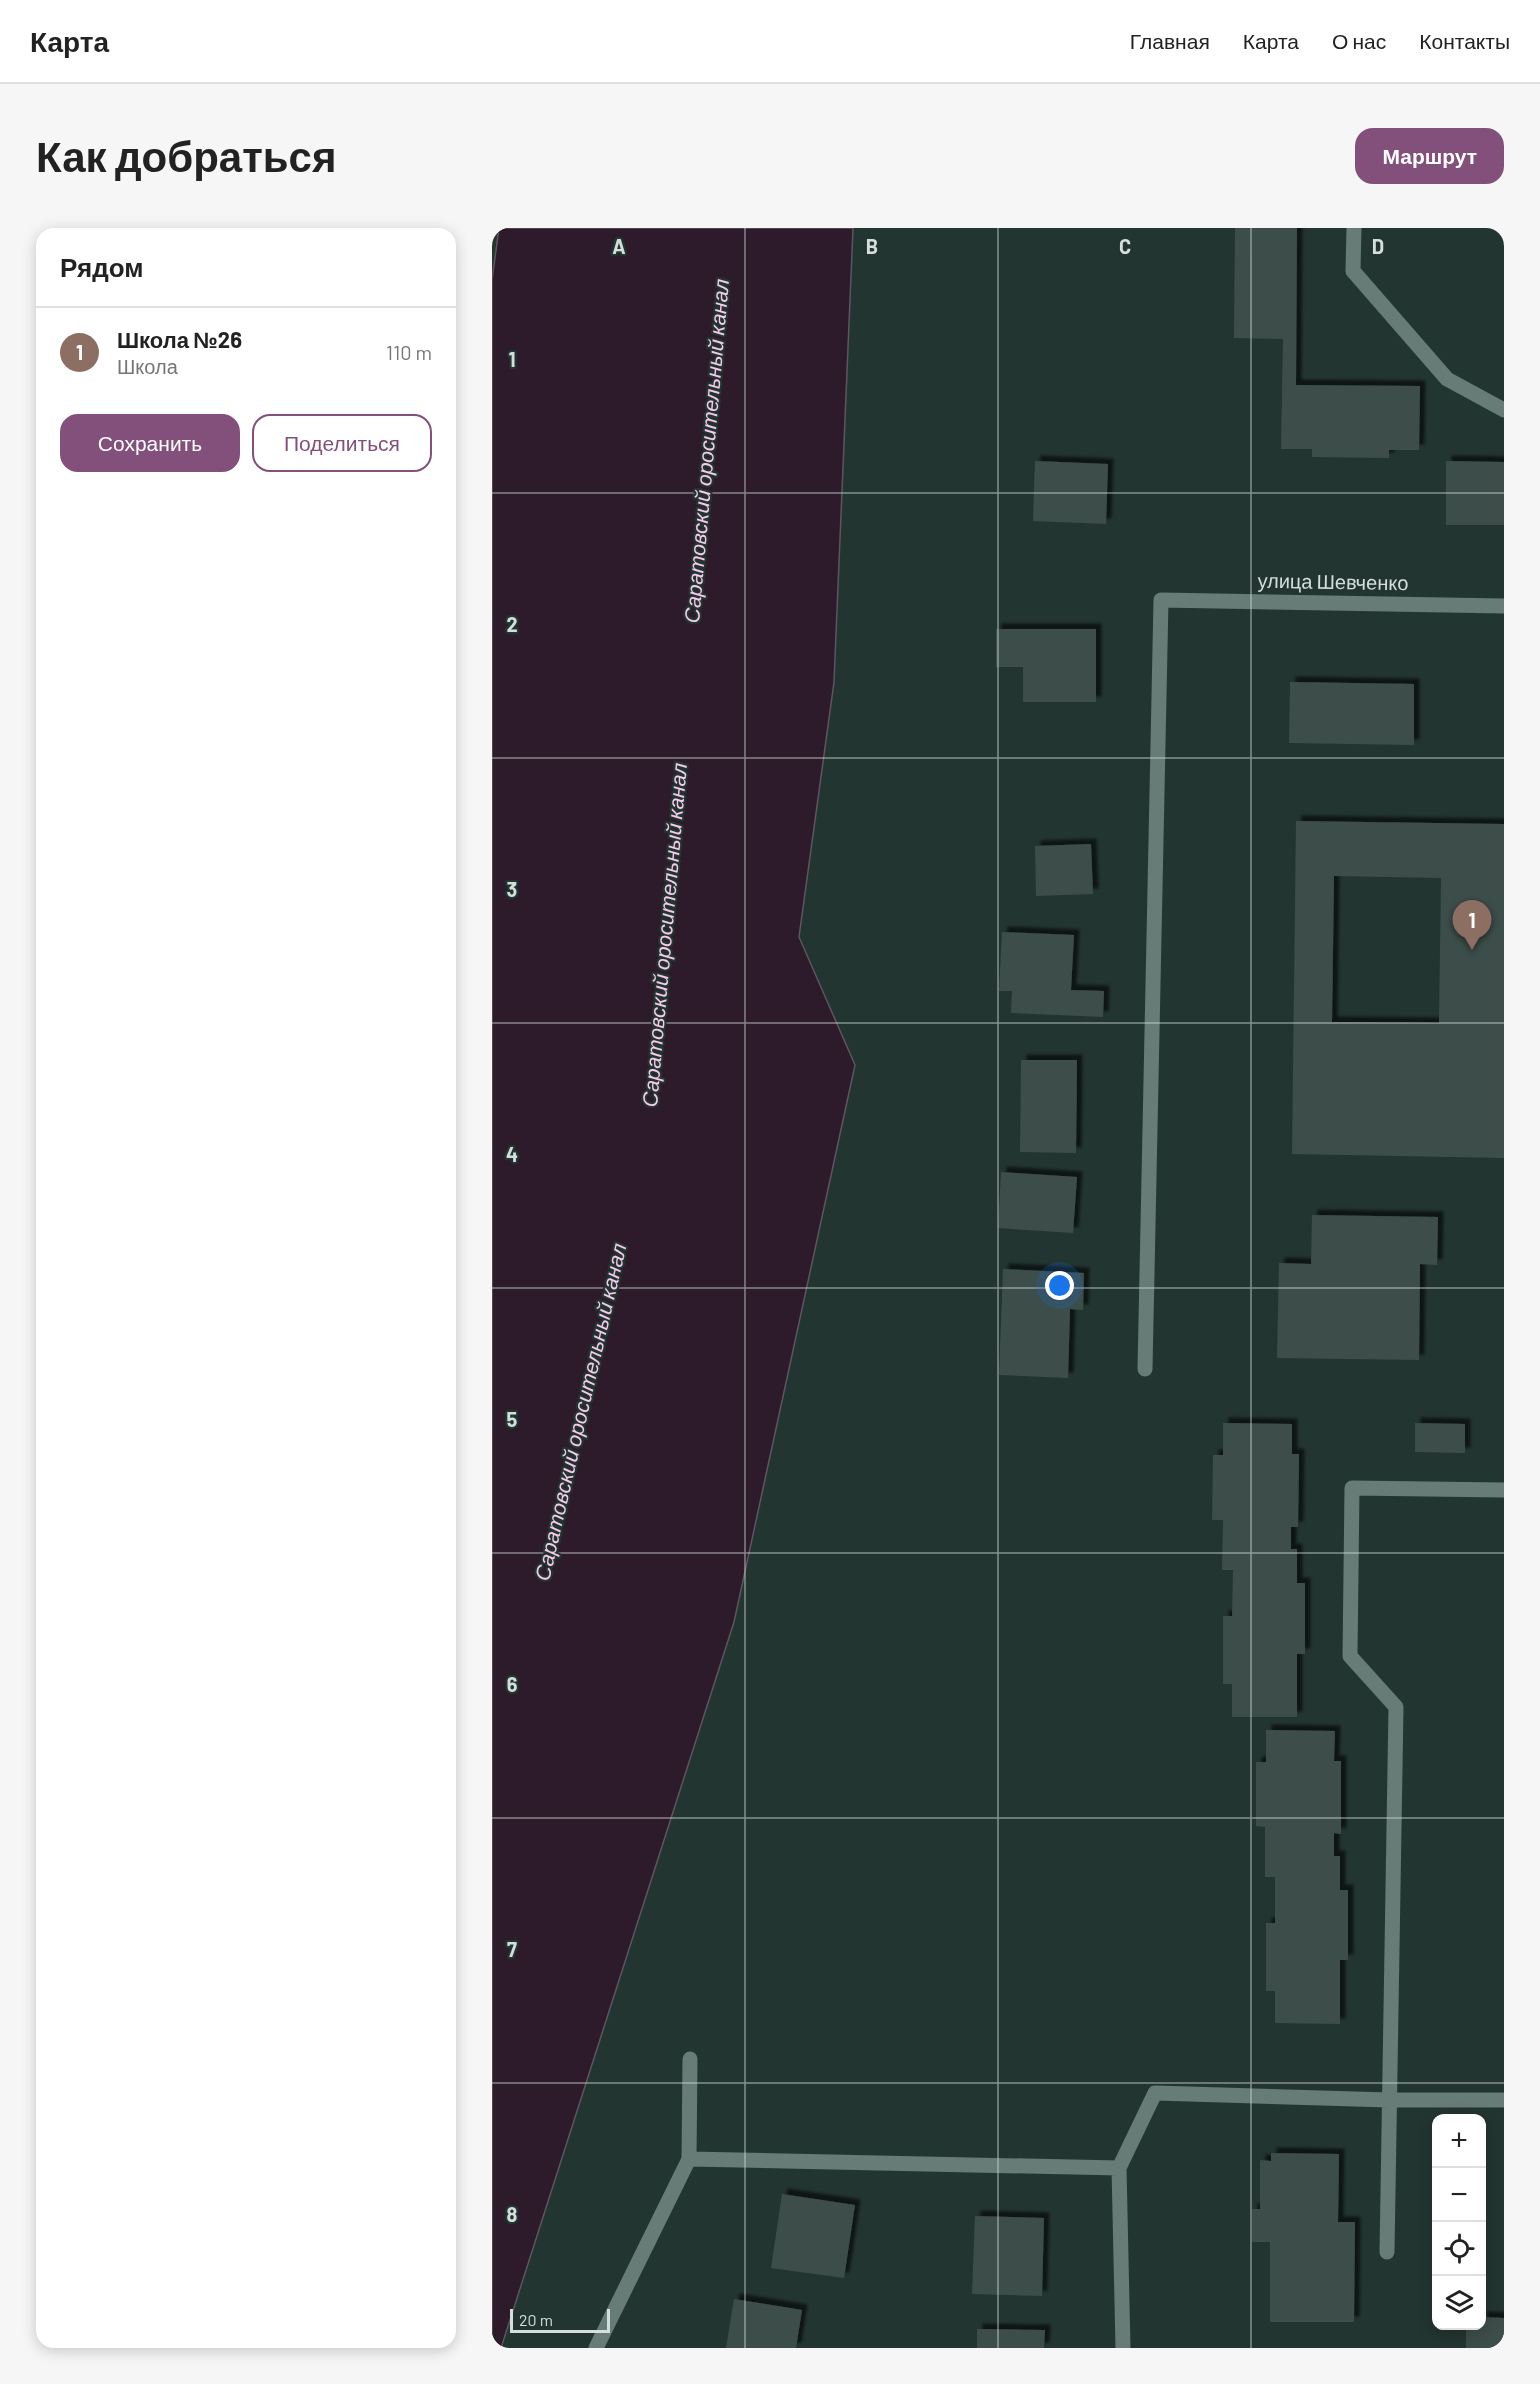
<!DOCTYPE html>
<html lang="ru">
<head>
<meta charset="utf-8">
<style>
	body { margin:0; font-family:Barlow,sans-serif; background:#f6f6f6; color:#222 }
	.controls { position:absolute; right:18px; bottom:18px; display:grid; overflow:hidden; border-radius:12px; box-shadow:0 3px 15px #0003 }
	.controls button { width:54px; height:54px; display:grid; place-items:center; padding:0; border:0; border-bottom:2px solid #e0e0e0; background:#fff; color:#222; font:30px sans-serif }
	.scale { position:absolute; left:18px; bottom:15px; width:100px; box-sizing:border-box; padding-left:6px; border:3px solid #d4dfdc; border-top:0; font-size:16px; line-height:21px; white-space:nowrap; color:#d4dfdc; -webkit-text-stroke:4px #233531; paint-order:stroke }
	.you { position:absolute; left:568px; top:1058px; width:21px; height:21px; margin:-15px; border:4px solid #fff; border-radius:50%; background:#1a73e8; box-shadow:0 0 0 9px #1a73e833 }
	.badge { display:grid; place-items:center; width:39px; height:39px; border-radius:50%; background:#834f7b; color:#fff; font-size:20px; font-weight:700 }
	.pin { position:absolute; translate:-50% -50px; filter:drop-shadow(0 2px 3px #0008) }
	.pin::after { content:''; position:absolute; top:32px; width:21px; height:18px; background:inherit; clip-path:polygon(0 0,100% 0,50% 100%) }
	.list { margin:0; padding:0; list-style:none }
	h2 { display:flex; justify-content:space-between; align-items:center; height:78px; margin:0; padding:0 24px; font-size:26px }
	h2 small { font-size:20px; font-weight:400; color:#767676 }
	.list li { display:grid; grid-template-columns:39px 1fr auto; gap:18px; align-items:center; box-sizing:border-box; height:90px; padding:0 24px; border-top:2px solid #e0e0e0 }
	.list b { display:block; font-size:22px; white-space:nowrap }
	.list p { margin:0; font-size:20px; white-space:nowrap; color:#767676 }
	.list em { font-size:20px; font-style:normal; color:#767676 }
	.actions { display:flex; gap:12px; padding:18px 24px }
	.actions a { flex:1; padding:14px 0; border:2px solid #834f7b; border-radius:18px; text-align:center; font-size:21px; color:#834f7b }
	.actions .main { background:#834f7b; color:#fff }
	.icon { flex:none; width:33px; height:33px; fill:none; stroke:currentColor; stroke-width:2; stroke-linecap:round; stroke-linejoin:round }
	.map { position:relative; flex:none; width:1012px; height:2120px; overflow:hidden; border-radius:18px }
	header { display:flex; align-items:center; gap:36px; box-sizing:border-box; height:84px; padding:0 30px; background:#fff; border-bottom:2px solid #e0e0e0 }
	header strong { font-size:28px }
	nav { display:flex; gap:33px; margin-inline-start:auto; font-size:21px }
	.intro { display:flex; align-items:center; justify-content:space-between; box-sizing:border-box; height:144px; padding:0 36px }
	h1 { margin:0; font-size:42px }
	.button { padding:15px 27px; border-radius:18px; background:#834f7b; color:#fff; font-size:21px; font-weight:700 }
	main { display:flex; gap:36px; padding:0 36px }
	aside { flex:1; background:#fff; border-radius:18px; box-shadow:0 3px 15px #0003 }
	.map>svg:first-child { display:block }
</style>
</head>
<body>
<header>
<strong>Карта</strong>
<nav><a>Главная</a><a>Карта</a><a>О нас</a><a>Контакты</a></nav>
</header>
<div class="intro"><h1>Как добраться</h1><a class="button">Маршрут</a></div>
<main>
<aside>
<h2>Рядом<small></small></h2>
<ul class="list">
<li><span class="badge" style="background:#8d6e63">1</span><div><b>Школа №26</b><p>Школа</p></div><em>110 m</em></li>
</ul>
<div class="actions"><a class="main">Сохранить</a><a>Поделиться</a></div>
</aside>
<div class="map">
<svg width="1012" height="2120" viewBox="0 0 1012 2120">
	<defs>
		<filter id="shadow"><feDropShadow dx="5.5" dy="-5.5" stdDeviation="1.5" flood-color="#0009"/></filter>
	</defs>
	<rect width="100%" height="100%" fill="#233531"/>
	<!-- water -->
	<path fill="#2d1a2a" stroke="#5f555f" stroke-width="1.5" d="M7,0H361L342,454L307,709L363,837L242,1394L9,2120H0V52Z"/>
	<!-- building -->
	<path fill="#3c4e4a" fill-rule="evenodd" filter="url(#shadow)" d="M743,0H805L804,157L928,158L927,222H897V230L820,229V221H789L791,111L742,110Z
		M543,233L616,236L614,296L541,293Z
		M954,233L1012,234V297H954Z
		M504,401H604V474H531V439H504Z
		M798,454L922,456V517L797,515Z
		M804,593L1012,596V930L800,926ZM842,648L949,650L947,795L840,794Z
		M599,616L601,666L544,668L543,618Z
		M510,704L582,707L579,762L612,763L611,789L519,785L520,763H507Z
		M529,832H585L584,925L528,924Z
		M509,944L585,949L581,1005L506,1000Z
		M820,987L946,989L945,1037L928,1036L927,1132L785,1130L787,1035L819,1036Z
		M511,1041L592,1045L591,1082L578,1081L576,1150L507,1147Z
		M731,1195L800,1196V1226H807L806,1299H799V1321H805V1355H813V1426H805V1489H740V1456H731V1388H740L741,1342H730L731,1292H720L721,1227H731Z
		M923,1195L973,1196V1225L923,1224Z
		M774,1502L843,1503L842,1533H849V1606L842,1605V1628H848V1662H856V1732H848V1796L783,1795V1763H774V1695H783V1649H773V1599L764,1598V1534H774Z
		M779,1925L847,1926L846,1994H863L862,2094H778V2014H760V1981H768V1932L779,1933Z
		M290,1966L363,1977L352,2050L279,2040Z
		M483,1988L552,1990L550,2068L480,2066Z
		M242,2071L310,2082L304,2120H234Z
		M990,2089L1012,2090V2120H974V2098H990Z
		M485,2101L553,2102L552,2120H485Z"/>
	<g fill="none" stroke-linecap="round" stroke-linejoin="round">
		<!-- service -->
		<path stroke="#677b77" stroke-width="15" d="M862,0L861,43L955,151L1012,182
			M197,1931L627,1940
			M895,2024L904,1479L858,1428L860,1260L1012,1262
			M104,2120L197,1931L198,1831
			M631,2120L627,1940L663,1865L897,1872H1012"/>
		<!-- minor -->
		<path stroke="#677b77" stroke-width="15" d="M653,1141L669,372L1012,378"/>
	</g>
	<!-- grid -->
	<path fill="none" stroke="#d4dfdc" stroke-width="1.5" stroke-opacity="0.55" d="M253,0V2120M506,0V2120M759,0V2120M0,265H1012M0,530H1012M0,795H1012M0,1060H1012M0,1325H1012M0,1590H1012M0,1855H1012"/>
	<g text-anchor="middle" stroke-width="4.5" stroke-linejoin="round" paint-order="stroke">
		<!-- street labels -->
		<g font-size="20" fill="#d4dfdc" stroke="#233531">
			<text transform="translate(841 354) rotate(1)" y="7">улица Шевченко</text>
		</g>
		<!-- water labels -->
		<g font-size="21" font-style="italic" fill="#f8caef" stroke="#233531">
			<text transform="translate(215 223) rotate(-85)" y="7">Саратовский оросительный канал</text>
			<text transform="translate(173 707) rotate(-85)" y="7">Саратовский оросительный канал</text>
			<text transform="translate(89 1184) rotate(-77)" y="7">Саратовский оросительный канал</text>
		</g>
	</g>
	<g font-size="20" text-anchor="middle" font-weight="bold" fill="#d4dfdc" stroke="#233531" stroke-width="4.5" stroke-linejoin="round" paint-order="stroke">
		<text x="127" y="26">A</text>
		<text x="380" y="26">B</text>
		<text x="633" y="26">C</text>
		<text x="886" y="26">D</text>
		<text x="20" y="139">1</text>
		<text x="20" y="404">2</text>
		<text x="20" y="669">3</text>
		<text x="20" y="934">4</text>
		<text x="20" y="1199">5</text>
		<text x="20" y="1464">6</text>
		<text x="20" y="1729">7</text>
		<text x="20" y="1994">8</text>
	</g>
</svg>
<div class="controls">
<button>+</button>
<button>−</button>
<button><svg class="icon" aria-label="locate" viewBox="0 0 24 24"><circle cx="12" cy="12" r="6"/><path d="M12 2v4M12 18v4M2 12h4M18 12h4"/></svg></button>
<button><svg class="icon" aria-label="layers" viewBox="0 0 24 24"><path d="M12 4l9 5-9 5-9-5zM3 14l9 5 9-5"/></svg></button>
</div>
<div class="scale">20 m</div>
<div class="you"></div>
<div class="pin badge" style="left:980px;top:722px;background:#8d6e63">1</div>
</div>
</main>
</body>
</html>
